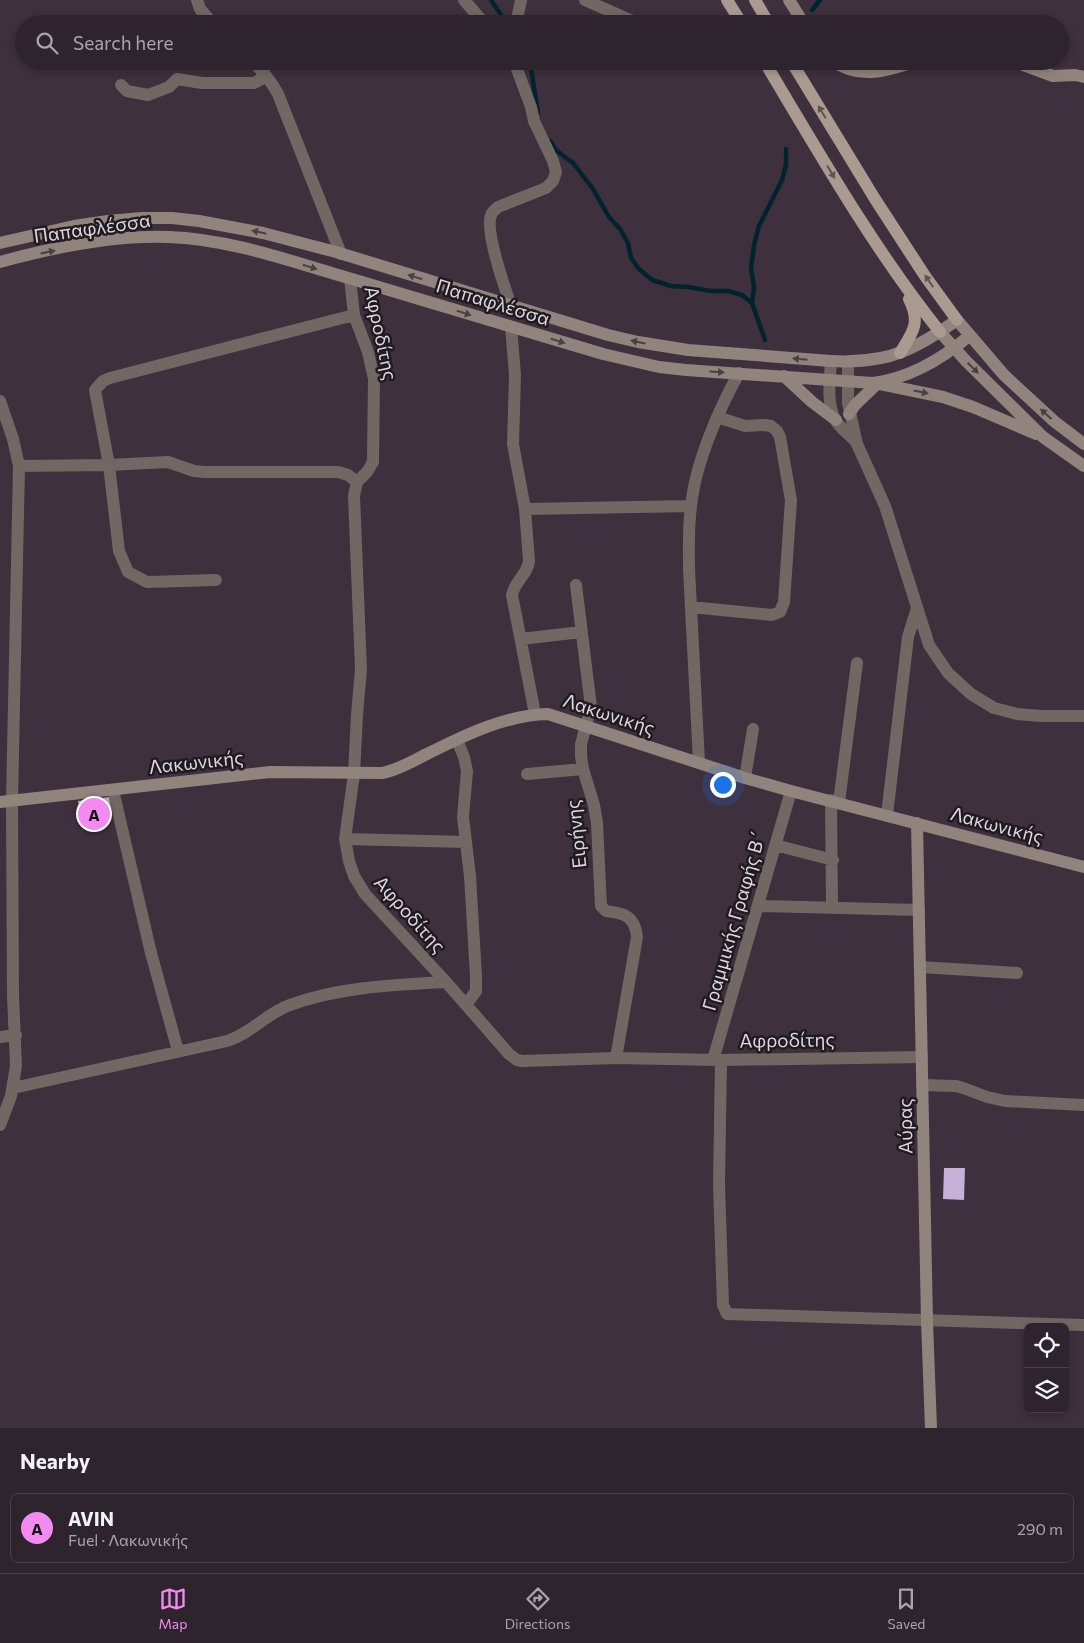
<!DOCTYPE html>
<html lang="en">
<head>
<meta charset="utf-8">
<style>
	body { margin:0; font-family:Commissioner,sans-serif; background:#3a303a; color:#f1f3f6 }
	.controls { position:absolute; right:15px; bottom:15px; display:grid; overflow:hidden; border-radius:8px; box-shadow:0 2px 8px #0003 }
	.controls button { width:45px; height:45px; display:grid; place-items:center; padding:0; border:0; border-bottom:1px solid #49414a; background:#2e242e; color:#f1f3f6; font:25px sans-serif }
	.you { position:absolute; left:722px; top:784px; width:18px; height:18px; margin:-12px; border:4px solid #fff; border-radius:50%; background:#1a73e8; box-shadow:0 0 0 8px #1a73e833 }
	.badge { display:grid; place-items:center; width:32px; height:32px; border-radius:50%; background:#f28af2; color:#111; font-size:16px; font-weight:700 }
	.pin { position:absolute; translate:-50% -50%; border:2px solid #fff; box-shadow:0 1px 5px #0006 }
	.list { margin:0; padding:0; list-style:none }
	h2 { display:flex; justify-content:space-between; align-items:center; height:65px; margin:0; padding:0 20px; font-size:21px }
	h2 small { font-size:16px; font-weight:400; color:#a7a4aa }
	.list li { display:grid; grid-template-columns:32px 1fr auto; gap:15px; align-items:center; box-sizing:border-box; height:70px; margin:0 10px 10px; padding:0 10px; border:1px solid #49414a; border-radius:8px }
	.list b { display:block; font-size:19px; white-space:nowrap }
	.list p { margin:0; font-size:16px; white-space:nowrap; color:#a7a4aa }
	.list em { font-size:16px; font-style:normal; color:#a7a4aa }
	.icon { flex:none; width:28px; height:28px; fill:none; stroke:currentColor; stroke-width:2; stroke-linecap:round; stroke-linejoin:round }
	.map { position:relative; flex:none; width:1084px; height:1428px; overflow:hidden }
	.search { position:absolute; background:#2e242e; box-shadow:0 2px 8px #0003; left:15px; right:15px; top:15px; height:55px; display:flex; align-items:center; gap:12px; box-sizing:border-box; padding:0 18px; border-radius:28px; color:#a7a4aa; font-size:19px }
	.sheet { height:145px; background:#2e242e }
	nav { display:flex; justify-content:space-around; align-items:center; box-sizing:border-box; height:70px; border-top:1px solid #49414a; background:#2e242e; font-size:14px; color:#a7a4aa }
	nav a { display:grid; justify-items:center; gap:2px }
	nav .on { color:#f28af2 }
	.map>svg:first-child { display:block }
</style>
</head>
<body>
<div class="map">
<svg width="1084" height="1428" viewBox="0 0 1084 1428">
	<rect width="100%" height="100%" fill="#3e303d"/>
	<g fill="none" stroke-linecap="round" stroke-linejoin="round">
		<!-- stream -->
		<path stroke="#00242e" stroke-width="4.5" d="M491,0L507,24
			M812,10L820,0
			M528,61L531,68L538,113
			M550,141L557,151L573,163L593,189L609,217L620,229L628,243L631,258L639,269L652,280L671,286L688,287L711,291H728L742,295L752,303
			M765,340L752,303L754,287L751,269L754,245L759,226L782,180L786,165V149"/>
	</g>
	<!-- building -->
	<path fill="#c5b0d7" d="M110,797L112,816L81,820L78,801Z
		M944,1168H965L964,1200L943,1199Z"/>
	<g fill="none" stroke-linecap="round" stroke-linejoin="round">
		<!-- street -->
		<path stroke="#716863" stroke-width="12" d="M197,0L200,9L213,24
			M464,0L485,24
			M585,0L639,24
			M516,24L521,0
			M252,61C263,71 271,81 278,94L341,254
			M121,85L127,91L148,95L169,87L177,79L202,83H254L260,80L264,72
			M350,279L354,315L368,352L374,379L373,462L367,472L357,482L354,496L361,669L357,715L354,774L345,839L349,861L354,876L365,894L446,982L509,1054L517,1060L522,1061L616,1058L721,1060L922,1057
			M511,306C505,288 483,227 492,213C492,212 497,208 498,207L546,188L553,181L556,172L553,161L534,121L531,107L514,61
			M511,327L515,375L513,444L525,509L529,561C528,574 514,582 512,595L535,714
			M831,361C830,380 826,405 836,421C841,429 850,435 856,442
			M848,362V403L857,444L885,506L929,645L948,673L971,694L994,708L1017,714L1041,716H1084
			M0,401L13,439L19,466L12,801L13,995L16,1066L11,1096L0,1125
			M19,466L109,465L168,462L194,471L204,472H338L348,475L357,482
			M525,509L691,506
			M216,580L147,582L128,572L119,551L109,465L95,390L103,381L110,378L354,315
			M576,585L591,707L581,744V756L583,769L594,805L597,823L601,906L606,911C624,913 635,916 637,937L616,1058
			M691,607L772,615L780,612L784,602L791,500L780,437L777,431L771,426L765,425L745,426L717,417
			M521,639L581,632
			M457,740L464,757L467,771L463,817L470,876L476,976V991L466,1005
			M699,762L689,569C689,549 688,528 691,507C695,464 718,411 739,373
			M527,774L583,769
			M745,778L753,729
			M113,790L151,953L178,1051
			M831,800L832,908
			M839,802L857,663
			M887,815L908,637L917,608
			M345,839L466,842
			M775,845L833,860
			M758,906L919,910
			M920,967L1017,973
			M0,1037L16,1035
			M713,1060L791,791
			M721,1060L719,1185L723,1305L727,1314L1084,1325
			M922,1085L956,1086L966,1089L987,1097L1005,1101L1084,1105
			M13,1088L227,1041C250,1034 267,1013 290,1005C339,987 394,985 446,982"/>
		<!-- secondary -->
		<path stroke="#91847c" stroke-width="12" d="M789,0L804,24
			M833,61C860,80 887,71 916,61
			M1012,61L1053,76L1075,75L1084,77
			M0,243L74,226L108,221L142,218H172L199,221L263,233L336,252L608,335L638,342L688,350L831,361C847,362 865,361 881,358C908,353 934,336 957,320L1004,375L1055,422L1084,444
			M0,262C51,248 115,235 168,237C231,239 293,262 352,279C436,304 519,329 603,354L659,367L686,370L873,383C910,378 942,359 969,336
			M940,332L966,361L1043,437L1084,466
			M784,376L812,402L836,420
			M880,384L943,397L973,407L1036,434
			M849,414L855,405L877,384
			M0,802L270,772L382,773C399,770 416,759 431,752C467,734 507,715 548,714L745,778L791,791L1084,867
			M917,823L927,1321L931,1428"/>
		<!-- primary -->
		<path stroke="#aa9a8f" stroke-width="12" d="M727,0L742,24
			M755,0L769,24
			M764,61C819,153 873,248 940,332
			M791,61L875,199L925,276L957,320
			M900,353C913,332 921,323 909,299"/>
	</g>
	<!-- one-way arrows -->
	<defs><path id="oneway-solid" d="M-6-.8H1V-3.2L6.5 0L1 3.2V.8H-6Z" transform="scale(1.25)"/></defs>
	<g fill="#5f5452">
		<use href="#oneway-solid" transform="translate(822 112) rotate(-121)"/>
		<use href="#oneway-solid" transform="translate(831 172) rotate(59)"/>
		<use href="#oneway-solid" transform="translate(929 281) rotate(-124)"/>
	</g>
	<g fill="#484041">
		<use href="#oneway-solid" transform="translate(259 232) rotate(-167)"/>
		<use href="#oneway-solid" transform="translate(48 252) rotate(-11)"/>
		<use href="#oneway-solid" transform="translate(310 267) rotate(17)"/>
		<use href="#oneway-solid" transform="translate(415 277) rotate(-163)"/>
		<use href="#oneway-solid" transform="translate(464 313) rotate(17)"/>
		<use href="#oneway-solid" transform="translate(558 341) rotate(17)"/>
		<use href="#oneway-solid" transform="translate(638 342) rotate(-168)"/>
		<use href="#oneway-solid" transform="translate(800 359) rotate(-175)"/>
		<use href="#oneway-solid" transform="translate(973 368) rotate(45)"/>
		<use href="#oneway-solid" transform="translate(717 372) rotate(4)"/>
		<use href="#oneway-solid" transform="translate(921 392) rotate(12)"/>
		<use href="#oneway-solid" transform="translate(1046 414) rotate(-138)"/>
	</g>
	<g text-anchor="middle" stroke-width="5" stroke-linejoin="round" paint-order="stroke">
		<!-- street labels -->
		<g font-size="19" fill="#ded5dd" stroke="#211b21">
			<text transform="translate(92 228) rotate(-8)" y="7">Παπαφλέσσα</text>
			<text transform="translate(493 302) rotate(17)" y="7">Παπαφλέσσα</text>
			<text transform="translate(381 333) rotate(78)" y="7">Αφροδίτης</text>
			<text transform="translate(609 714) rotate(18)" y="7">Λακωνικής</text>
			<text transform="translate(196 762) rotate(-6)" y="7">Λακωνικής</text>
			<text transform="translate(997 825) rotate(15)" y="7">Λακωνικής</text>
			<text transform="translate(576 834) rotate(-96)" y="7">Ειρήνης</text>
			<text transform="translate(410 914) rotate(48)" y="7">Αφροδίτης</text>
			<text transform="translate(734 920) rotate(-74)" y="7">Γραμμικής Γραφής Β΄</text>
			<text transform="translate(787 1040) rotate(-1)" y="7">Αφροδίτης</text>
			<text transform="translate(905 1126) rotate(-91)" y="7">Αύρας</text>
		</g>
	</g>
</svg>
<div class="controls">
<button><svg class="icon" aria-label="locate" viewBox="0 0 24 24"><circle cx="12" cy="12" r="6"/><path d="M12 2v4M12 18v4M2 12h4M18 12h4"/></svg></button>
<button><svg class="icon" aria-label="layers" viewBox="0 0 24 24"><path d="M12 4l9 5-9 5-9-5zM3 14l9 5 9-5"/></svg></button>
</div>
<div class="you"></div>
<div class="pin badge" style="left:94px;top:814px">A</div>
<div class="search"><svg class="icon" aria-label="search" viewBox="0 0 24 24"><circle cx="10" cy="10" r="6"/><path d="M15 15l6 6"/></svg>Search here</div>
</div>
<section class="sheet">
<h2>Nearby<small></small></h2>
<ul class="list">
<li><span class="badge">A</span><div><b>AVIN</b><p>Fuel · Λακωνικής</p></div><em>290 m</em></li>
</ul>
</section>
<nav>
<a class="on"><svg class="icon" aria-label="map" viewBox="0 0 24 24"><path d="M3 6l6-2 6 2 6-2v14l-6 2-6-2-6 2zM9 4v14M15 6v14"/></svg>Map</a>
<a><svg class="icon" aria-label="directions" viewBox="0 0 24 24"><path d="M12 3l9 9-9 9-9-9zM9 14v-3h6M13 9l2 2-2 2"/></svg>Directions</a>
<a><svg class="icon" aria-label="saved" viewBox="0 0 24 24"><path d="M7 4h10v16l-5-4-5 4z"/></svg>Saved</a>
</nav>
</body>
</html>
